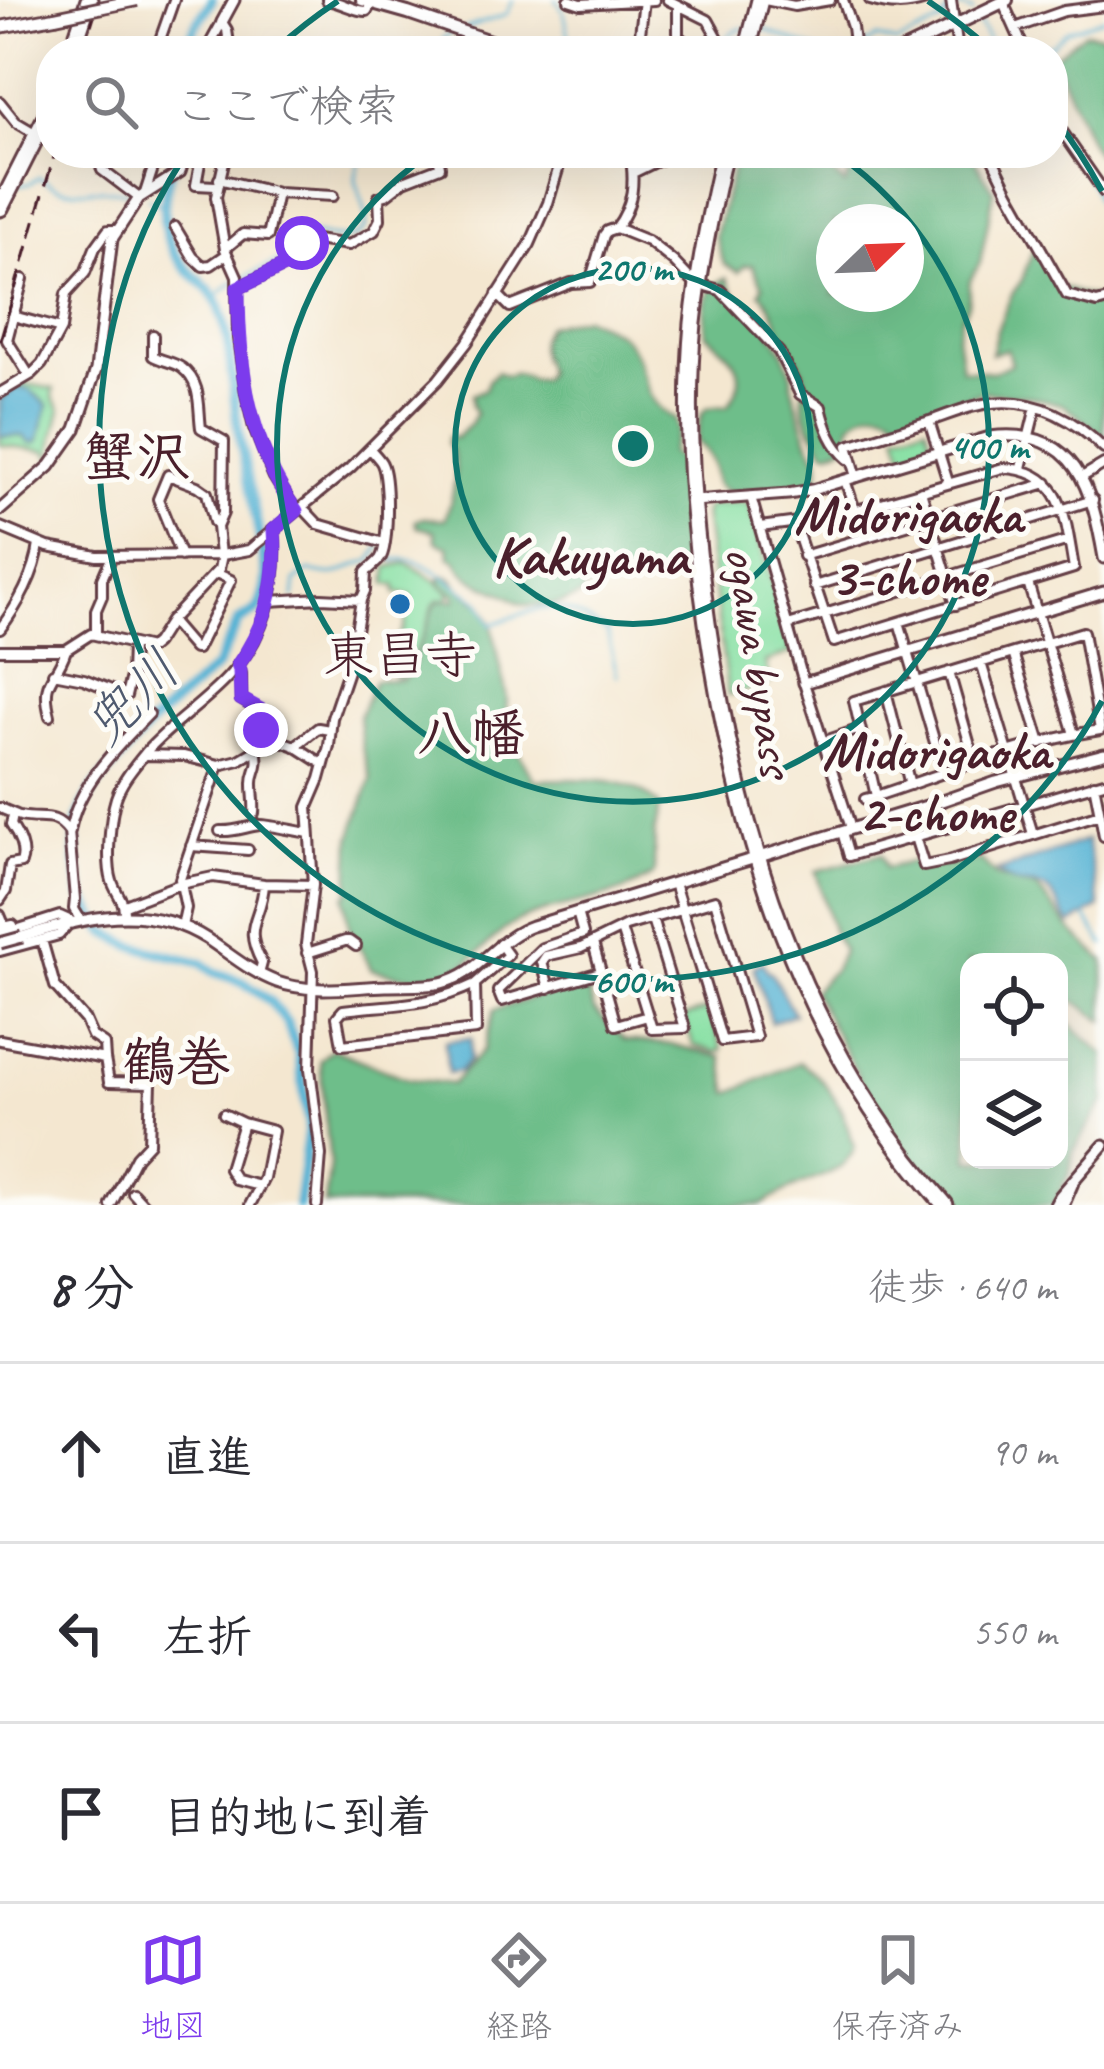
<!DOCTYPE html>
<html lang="ja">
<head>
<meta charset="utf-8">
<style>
	body { margin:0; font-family:Caveat,"Klee One",sans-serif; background:#f7f7f7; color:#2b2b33 }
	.controls { position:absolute; right:36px; bottom:36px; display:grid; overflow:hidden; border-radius:24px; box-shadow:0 12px 48px #0002 }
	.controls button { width:108px; height:108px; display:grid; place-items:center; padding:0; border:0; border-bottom:3px solid #e1e1e2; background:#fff; color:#2b2b33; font:60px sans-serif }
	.compass { position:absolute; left:816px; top:204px; width:108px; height:108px; border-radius:50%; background:#fff; box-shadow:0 12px 48px #0002; rotate:67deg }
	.stop { position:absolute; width:36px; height:36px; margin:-27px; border:9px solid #7c3aed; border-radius:50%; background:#fff }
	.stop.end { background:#7c3aed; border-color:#fff; box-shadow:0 3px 12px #0008 }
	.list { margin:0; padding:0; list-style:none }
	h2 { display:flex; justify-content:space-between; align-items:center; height:156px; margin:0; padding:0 48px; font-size:51px }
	h2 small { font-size:39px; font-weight:400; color:#7c7c81 }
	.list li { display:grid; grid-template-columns:78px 1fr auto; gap:36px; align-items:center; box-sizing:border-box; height:180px; padding:0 48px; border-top:3px solid #e1e1e2 }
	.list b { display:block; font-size:45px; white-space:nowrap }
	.list em { font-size:39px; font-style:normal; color:#7c7c81 }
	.icon { flex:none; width:66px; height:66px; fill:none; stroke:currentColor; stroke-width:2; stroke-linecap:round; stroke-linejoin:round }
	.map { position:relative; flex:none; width:1104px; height:1205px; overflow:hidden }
	.search { position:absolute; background:#fff; box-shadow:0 12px 48px #0002; left:36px; right:36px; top:36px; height:132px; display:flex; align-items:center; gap:30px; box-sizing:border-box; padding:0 42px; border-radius:48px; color:#7c7c81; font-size:45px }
	.sheet { height:696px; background:#fff }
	nav { display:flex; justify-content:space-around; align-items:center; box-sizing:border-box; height:168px; border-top:3px solid #e1e1e2; background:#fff; font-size:33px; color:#7c7c81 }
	nav a { display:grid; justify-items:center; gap:6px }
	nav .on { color:#7c3aed }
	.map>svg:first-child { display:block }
</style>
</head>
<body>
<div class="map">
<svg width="1104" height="1205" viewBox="0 0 1104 1205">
	<rect width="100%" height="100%" fill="#fdfcf7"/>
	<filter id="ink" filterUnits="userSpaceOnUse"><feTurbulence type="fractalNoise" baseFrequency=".00833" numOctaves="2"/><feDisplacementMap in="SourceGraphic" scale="24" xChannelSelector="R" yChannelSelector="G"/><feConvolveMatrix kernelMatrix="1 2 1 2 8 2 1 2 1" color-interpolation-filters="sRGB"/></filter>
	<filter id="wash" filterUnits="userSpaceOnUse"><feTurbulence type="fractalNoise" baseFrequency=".004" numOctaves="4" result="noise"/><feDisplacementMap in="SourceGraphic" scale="48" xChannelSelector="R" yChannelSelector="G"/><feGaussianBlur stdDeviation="2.7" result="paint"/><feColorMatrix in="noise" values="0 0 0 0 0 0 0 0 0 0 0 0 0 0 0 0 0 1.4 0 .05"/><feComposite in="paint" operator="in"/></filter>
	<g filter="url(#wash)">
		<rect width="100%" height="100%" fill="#f4e7d0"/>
		<!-- green -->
		<path fill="#88e0a4" stroke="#698068" stroke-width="3" d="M22,383L54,389L53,397L61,410L54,436L51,459L46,451L0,445V397Z
			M926,425L934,446L932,449L905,458L897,433Z
			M742,502L749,505L792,653L765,662L770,683L728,696L704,512L709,506Z
			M405,563C418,568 440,583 450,593L446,602L440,599L434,604L426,632L400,677L394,675L403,656L395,644L404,627L411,595L396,593V586L386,584L388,567Z
			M710,1009L722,1050L716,1052L693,1045L684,1017Z"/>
		<!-- forest -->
		<path fill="#6ebe8a" stroke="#5c6e5a" stroke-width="3" fill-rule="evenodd" d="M1085,32L1104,35V165L1092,147L1053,57Z
			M758,153H810L845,185L853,163L867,157L890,164L906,153H970L994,191L980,263L970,280L968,304L961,319L957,336L962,369L993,372L1011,364L1007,349L991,354L997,330L1012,294L1022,280L1035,244L1061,288C1080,291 1083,298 1104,298V436L1064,405L1027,396L984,392L920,410L901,420C882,405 868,408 851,424L850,435L844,446L831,451L825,450C814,435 802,416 803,397C803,390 805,384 804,377C803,364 793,354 787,343C778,327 774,305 760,293L763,286L752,265L744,266L739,272L724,264L715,236L735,159L752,158ZM834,222H906V294H834Z
			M727,278L738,300L749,311L762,317L783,351L792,374V387L808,440L819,460V477L814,486L729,492C711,486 717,479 712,464C710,455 702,448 696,441L701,415L707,408L728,406C753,370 732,356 706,334C703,309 701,289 727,278Z
			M584,317C597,323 617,329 626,340C649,366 638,402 675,418L678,431L670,452L678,459L681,475L683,555L680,568L672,578L627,587L605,583L584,588L583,594C567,604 546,607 527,605C518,604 517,601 510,597C489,586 466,583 456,560L450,558L449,547L436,541L435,531L417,527L415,521L423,518L445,519C453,497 463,463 447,443L448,437L456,438L470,424L476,413L472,406V395L485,389L489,379L497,372L506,376L516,373L532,380L542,379L546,371C539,351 535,343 548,325Z
			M444,576L452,578L461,590L482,605L492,624L507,699L505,729L534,780C577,780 626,772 659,805L655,832L654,874C618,903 554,901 513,924C488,938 474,966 445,973C418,980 397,976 371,969C366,957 361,949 354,940C347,928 347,910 345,896L349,893L351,838L371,779L362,748L359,716L375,680H402L409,674L435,604L441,600H456L454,594L442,586L439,580Z
			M881,854L886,868L915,861L921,868L981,860L997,877L1037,888L1073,932L1104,961V1021L1059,991V962H969V1160H1059V1014L1104,1054V1102L1073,1152L1070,1172L1053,1205H953C891,1145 853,1067 813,991L834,969L843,950L833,933L816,871Z
			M575,985L589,994L594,1010L625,1040L674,1045L722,1057L729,1093L800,1062C834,1084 842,1111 855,1147C845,1173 821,1175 798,1186C785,1191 773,1199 761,1205H325L330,1164L320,1060L332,1049L408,1079L452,1084L484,1049L494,1010Z"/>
		<!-- water -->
		<path fill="#56b3d4" stroke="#506980" stroke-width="3" d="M17,387L30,390L48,405L38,442L31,443L23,436H0V400Z
			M1087,840L1100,907L1071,924C1060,914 1058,898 1047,890C1037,883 1026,887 1015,883C1009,881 1003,876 997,872Z
			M762,962L768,972H771L794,1014L771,1023L754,967Z
			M471,1038L470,1059L460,1071L448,1073L445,1041Z"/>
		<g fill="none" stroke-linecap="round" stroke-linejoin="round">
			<!-- stream -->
			<path stroke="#56b3d4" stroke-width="3" d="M208,0L210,3
				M556,0C570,14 563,33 576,51
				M978,21L994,51
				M759,27L818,51
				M466,28L506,15L513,0
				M857,49L877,38L897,43L940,23L952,7H961L973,12
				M441,51L443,38L451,33
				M713,51L734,31L744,28
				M1017,51L1032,46L1051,45L1068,30L1104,18
				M1053,131L1088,178L1104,217
				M18,185L29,184L39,177C74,201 92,183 127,192
				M148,199L163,206
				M215,297L234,282L288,257L303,234C319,233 335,241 350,238C382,231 358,198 356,180C355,171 361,162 364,153
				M388,555L395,560C424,553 455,589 479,600L491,625C512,618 537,605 561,609C576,612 593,624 607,631L617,675
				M294,597L296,581L309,571C317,572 328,576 336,574C349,571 358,562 371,561L380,547
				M1086,917L1104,945"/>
			<!-- river -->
			<path stroke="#56b3d4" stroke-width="10" d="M185,51L196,25L212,0
				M175,153C163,198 152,237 191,273C203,284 214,292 220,309C232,346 232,390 238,428C246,477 259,525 266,574C267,585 262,600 258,610L239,621L216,667L150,725L95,787L84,805L76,827V857L83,897L104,931L130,945L201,963L214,972L243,982L270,1001L287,1023L299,1055L309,1126L298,1205"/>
		</g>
	</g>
	<g filter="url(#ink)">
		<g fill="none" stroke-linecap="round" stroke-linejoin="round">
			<!-- minor casing -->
			<g stroke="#643d44" stroke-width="14">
				<path id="minor" d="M327,0C341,2 357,12 367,11L373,1
					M569,0L581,4L654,0
					M668,0L708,20L718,38
					M765,0L794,6L830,0
					M843,0L852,27L855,51
					M870,0C890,6 906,7 926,0
					M951,0L958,51
					M1003,2L1025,51
					M678,6V36L687,44
					M222,22L227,30L230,51
					M1015,28L1064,11L1104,6
					M156,51L174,0
					M206,51L222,22
					M638,51L644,0
					M0,102L16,122L38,135
					M1053,114L1059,127L1104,192
					M97,153L102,170L139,198
					M226,153L216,197L225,249L237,276L238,338L246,393L254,428L274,477L296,511
					M369,153H414
					M990,153L1009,192L1067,295L1097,303L1104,301
					M185,160L200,163L196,185L216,186
					M633,173L674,153
					M219,179L277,193L333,196
					M145,193L158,153
					M175,227L193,257L203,266L211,265L227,254
					M616,228L648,241L673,261L694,283L720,290L779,352L800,394L821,407C826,428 832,445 848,459L851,458
					M225,249L243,234L268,236L277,193
					M23,279L7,340L29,375
					M238,288L290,263L302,243L309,239L349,245L374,231L380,219L379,197L386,195L404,181L440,167L438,153
					M497,294L510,307L571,283L590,282L604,235L607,231L616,228C634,205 635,181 630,153
					M13,316L61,329
					M153,335V356C162,361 174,362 182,368C202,383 198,407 201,428L224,441L223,513L217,527L220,555
					M0,393L32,374L42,364L61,329L66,294L85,273L95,248L108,230H115
					M929,421L948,482
					M1021,468L1036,407
					M857,477L848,446C875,438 902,429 930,421C947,415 966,407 984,404C1032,396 1072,417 1104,449
					M1082,477L1104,464
					M845,480L855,510
					M921,491L956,605
					M751,497L804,683L851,828
					M302,507L318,524L384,543
					M0,527L48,547L97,556L222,555L249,550L350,468L438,380L467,343L530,244L548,203L563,153
					M760,527L829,518L1003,468C1065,470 1065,519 1074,568L834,642L795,525
					M181,556L158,499L168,475L197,486L207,493L214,522L217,525
					M803,556L1047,483
					M1028,583L1074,734
					M814,586L1093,500
					M269,601L321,598L361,600
					M170,621L194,649H197L231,580L216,573
					M899,622L944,773
					M788,625L1069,540
					M0,629C17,607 36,573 39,544
					M96,635V610L102,596V579L112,556
					M0,650H66L91,634L150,648L156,643L170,621L219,569L222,555
					M1013,653L1041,743
					M981,663L1033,834
					M238,666L241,674V699C276,721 257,709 261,746
					M949,672L975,763
					M53,673L84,679L126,696L131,676L132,645
					M886,691L910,785
					M50,716C40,677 56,681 66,650
					M822,742L860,729
					M295,746L318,728L330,730
					M146,755L184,756L219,765L239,760L268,743L281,741L295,746L323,764
					M1094,784L1100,814
					M865,799L876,796C949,772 1023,742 1100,730L1083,632L854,701L876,796
					M0,808C3,809 18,816 20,816C42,821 53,811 69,832L75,899L74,909L80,919
					M254,813C255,802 253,795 253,785C252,770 261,770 256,749
					M70,831C78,784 118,746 149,714
					M220,831C235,832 245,827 259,825C267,824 299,832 309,833
					M842,832L849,856L1104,782
					M915,837L924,866L949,861L1100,814L1104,836
					M191,846L248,850
					M0,900L6,891L10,865L21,863C26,851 18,835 11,825L13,815
					M125,905L180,884L213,877L264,884L313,885
					M577,912L583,934L542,948L498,991L502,1001L600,972
					M0,915L5,927
					M124,915C125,900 116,894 112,881C106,862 110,817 116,798C122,780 135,766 146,752C171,724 203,704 228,677C265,638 279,583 274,531
					M182,926L186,908L180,879L219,765
					M0,928L13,925L15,931
					M621,929L652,1029L685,1028L652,919
					M0,935L60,916L71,921L59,935L0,951
					M593,943L616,1025L648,1016
					M307,953L345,941H349L356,946
					M259,974L262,963C241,924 262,920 264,884
					M475,984L476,1030L342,1045L337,1017L343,1010C394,1004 427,1007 475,984Z
					M475,984L508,955L500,944
					M549,988L542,962L546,956L581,948L626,926L715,900L756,1037L722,1041C706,989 690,935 674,883
					M0,1040L105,1059L104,1044L92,1036L85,1020L55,986L42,940
					M105,1059L109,1082L151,1083L149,1143L136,1157L111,1205
					M224,1114L243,1123L273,1131L264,1178L250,1205
					M243,1123L229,1169L236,1180L260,1186
					M133,1193L144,1205
					M317,1205L321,1155L310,1069L313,971L306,944L313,885L308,807L320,779L329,746L332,718L351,662L361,600L365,591L366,572C370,568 376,564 380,559C389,547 389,478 382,464C381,461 372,451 370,449
					M1064,1205L1073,1184"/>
			</g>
			<!-- tertiary casing -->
			<g stroke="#643d44" stroke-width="15">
				<path id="tertiary" d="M222,22L234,0
					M694,501L788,494L812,490L990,437C1077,426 1092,490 1104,558
					M0,510L50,466L76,429L96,370L112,239L139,198L180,172L186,153
					M804,683L1104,592
					M22,937C83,917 148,901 207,939C230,954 250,972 277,982C311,994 350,987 386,986C404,985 423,987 441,983C481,974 495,939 532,926L933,804L996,782L1104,754
					M1055,1205L1060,1196L1104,1145"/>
			</g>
			<!-- secondary casing -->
			<g stroke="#643d44" stroke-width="16">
				<path id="secondary" d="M362,0L408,13L519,51
					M0,27L55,17
					M901,51L1007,0"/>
			</g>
			<!-- trunk casing -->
			<g stroke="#643d44" stroke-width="21">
				<path id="trunk" d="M72,51L89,0
					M747,51L760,0
					M724,153C711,209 699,266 693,323C684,423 693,524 707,623C738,838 799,1040 945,1205
					M0,208L51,107"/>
			</g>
			<!-- minor -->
			<use href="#minor" stroke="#fff" stroke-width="8"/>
			<!-- tertiary -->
			<use href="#tertiary" stroke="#fff" stroke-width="9"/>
			<!-- secondary -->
			<use href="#secondary" stroke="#fff" stroke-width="10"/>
			<!-- trunk -->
			<use href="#trunk" stroke="#fff" stroke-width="15"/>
			<!-- rail -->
			<path stroke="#4a1f2b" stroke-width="3" stroke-dasharray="18 9" stroke-linecap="butt" d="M83,51L99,0
				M0,341L55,153"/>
			<!-- tertiary-bridge casing -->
			<g stroke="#643d44" stroke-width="15" stroke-linecap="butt">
				<path id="tertiary-bridge" d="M0,943L22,937"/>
			</g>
			<!-- secondary-bridge casing -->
			<g stroke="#643d44" stroke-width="16" stroke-linecap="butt">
				<path id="secondary-bridge" d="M55,17L137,0"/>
			</g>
			<!-- tertiary-bridge -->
			<use href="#tertiary-bridge" stroke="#fff" stroke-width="9"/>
			<!-- secondary-bridge -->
			<use href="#secondary-bridge" stroke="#fff" stroke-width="10"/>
		</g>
	</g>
	<g fill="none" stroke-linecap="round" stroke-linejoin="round" filter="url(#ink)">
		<!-- route -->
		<path stroke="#7c3aed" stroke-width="15" d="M261,730L263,716L261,710L241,699L240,670L238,665C267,625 278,579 274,530L296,511C249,445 238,368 238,288L290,263L302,243"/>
	</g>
	<!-- distance rings -->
	<g fill="none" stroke="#0f766e" stroke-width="6">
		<circle cx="633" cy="446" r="178"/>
		<path d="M837 154A356 356 0 1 1 429 154"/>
		<path d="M1102 701A534 534 0 1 1 185 155M276 49A534 534 0 0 1 338 1M928 1A534 534 0 0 1 990 49M1054 117A534 534 0 0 1 1102 191"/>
	</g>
	<!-- markers -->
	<circle fill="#1f6fb2" stroke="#fdfcf7" stroke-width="4.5" cx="400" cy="604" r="12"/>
	<g text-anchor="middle" stroke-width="10" stroke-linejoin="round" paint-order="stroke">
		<!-- poi labels -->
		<g font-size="51" fill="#4a1f2b" stroke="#fdfcf7">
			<text x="400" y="672">東昌寺</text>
		</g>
		<!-- street labels -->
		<g font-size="51" fill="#4a1f2b" stroke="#fdfcf7">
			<text transform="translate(761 661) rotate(81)" y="18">ogawa bypass</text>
		</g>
		<!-- neighbourhood labels -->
		<g font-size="54" font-weight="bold" fill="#4a1f2b" stroke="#fdfcf7">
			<text x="136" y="475">蟹沢</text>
			<text x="908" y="533">Midorigaoka<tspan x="908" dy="62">3-chome</tspan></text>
			<text x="471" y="752">八幡</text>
			<text x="936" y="769">Midorigaoka<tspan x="936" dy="62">2-chome</tspan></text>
			<text x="176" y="1080">鶴巻</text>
		</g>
		<!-- water labels -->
		<g font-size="54" font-style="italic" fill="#4f5a6f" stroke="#fdfcf7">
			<text transform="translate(131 697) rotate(-45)" y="19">兜川</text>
		</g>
		<!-- quarter labels -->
		<g font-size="57" font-weight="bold" fill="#4a1f2b" stroke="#fdfcf7">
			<text x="590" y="575">Kakuyama</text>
		</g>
	</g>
	<circle cx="633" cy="446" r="18" fill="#0f766e" stroke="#fdfcf7" stroke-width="6"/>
	<g font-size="36" text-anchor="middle" font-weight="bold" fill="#0f766e" stroke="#fdfcf7" stroke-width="10" stroke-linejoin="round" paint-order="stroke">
		<text x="633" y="281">200 m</text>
		<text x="989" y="459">400 m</text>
		<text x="633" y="993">600 m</text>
	</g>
</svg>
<div class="controls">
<button><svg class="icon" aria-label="locate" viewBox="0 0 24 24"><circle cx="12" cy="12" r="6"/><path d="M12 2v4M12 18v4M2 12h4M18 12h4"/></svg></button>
<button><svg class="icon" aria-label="layers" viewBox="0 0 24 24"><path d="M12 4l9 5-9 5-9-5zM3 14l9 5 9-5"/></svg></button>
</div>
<svg class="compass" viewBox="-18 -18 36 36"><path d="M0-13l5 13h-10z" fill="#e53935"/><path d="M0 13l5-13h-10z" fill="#7c7c81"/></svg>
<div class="stop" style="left:302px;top:243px"></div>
<div class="stop end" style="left:261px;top:730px"></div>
<div class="search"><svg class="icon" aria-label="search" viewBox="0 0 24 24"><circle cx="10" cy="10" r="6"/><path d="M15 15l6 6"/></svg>ここで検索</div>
</div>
<section class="sheet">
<h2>8 分<small>徒歩 · 640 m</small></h2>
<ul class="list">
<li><svg class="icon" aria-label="ahead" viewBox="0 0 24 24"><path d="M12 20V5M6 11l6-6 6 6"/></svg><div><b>直進</b></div><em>90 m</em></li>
<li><svg class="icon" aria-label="left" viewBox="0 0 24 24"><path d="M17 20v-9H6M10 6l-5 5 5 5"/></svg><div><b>左折</b></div><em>550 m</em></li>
<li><svg class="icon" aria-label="arrive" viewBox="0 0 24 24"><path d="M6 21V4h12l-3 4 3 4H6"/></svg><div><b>目的地に到着</b></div></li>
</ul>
</section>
<nav>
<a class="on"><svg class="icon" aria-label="map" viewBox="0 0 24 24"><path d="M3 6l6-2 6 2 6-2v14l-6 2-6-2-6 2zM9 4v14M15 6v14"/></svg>地図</a>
<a><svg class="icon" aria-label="directions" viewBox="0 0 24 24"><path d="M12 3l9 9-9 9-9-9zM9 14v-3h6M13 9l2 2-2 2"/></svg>経路</a>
<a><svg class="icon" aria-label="saved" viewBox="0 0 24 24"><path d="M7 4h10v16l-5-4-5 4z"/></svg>保存済み</a>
</nav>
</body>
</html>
